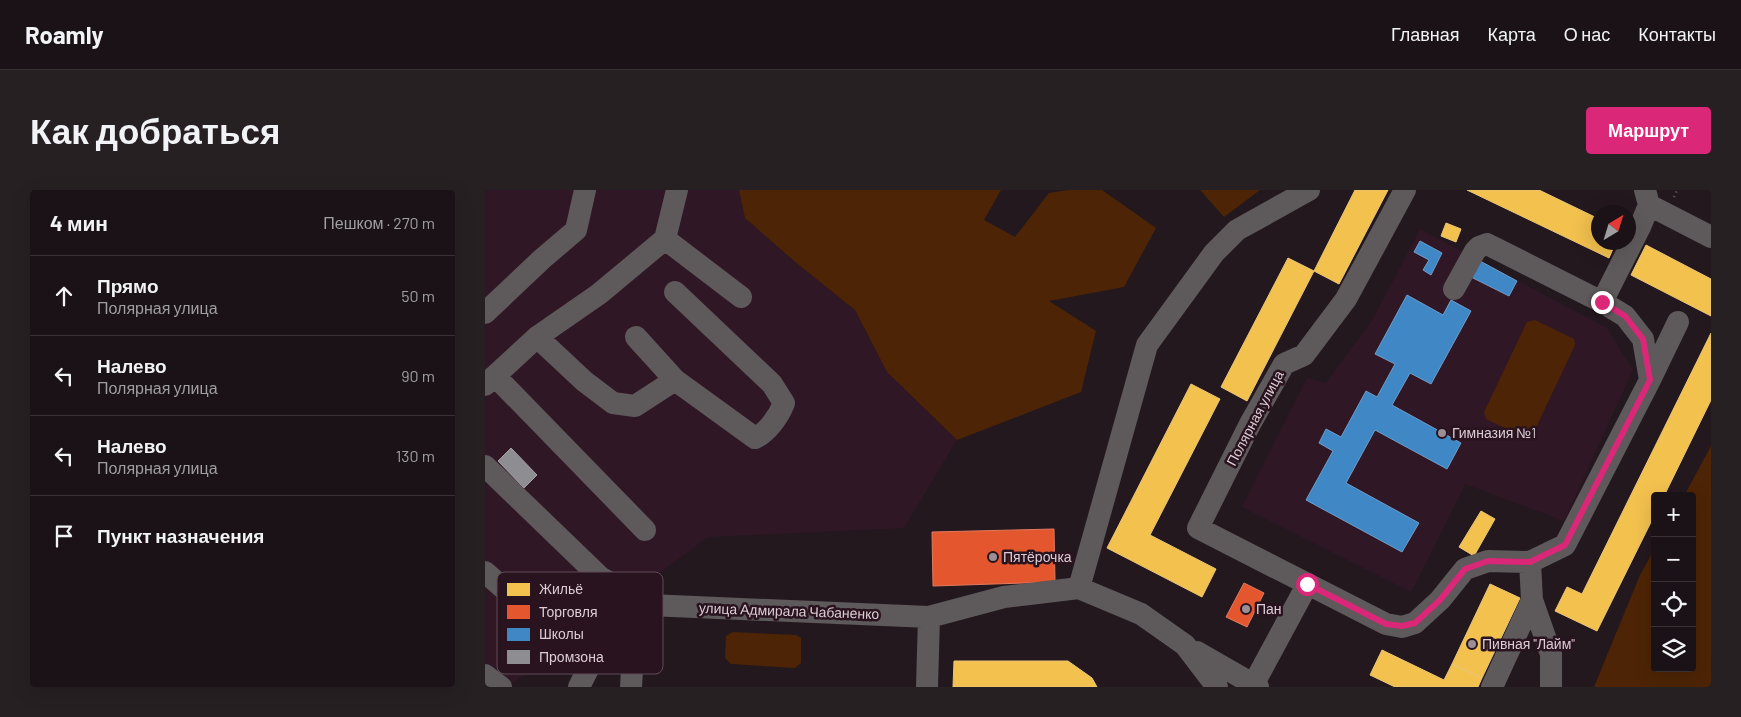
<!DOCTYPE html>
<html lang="ru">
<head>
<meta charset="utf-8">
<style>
	body { margin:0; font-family:Barlow,sans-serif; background:#272023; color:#f1f3f6 }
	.controls { position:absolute; right:15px; bottom:15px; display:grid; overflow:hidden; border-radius:5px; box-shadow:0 5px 20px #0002 }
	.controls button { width:45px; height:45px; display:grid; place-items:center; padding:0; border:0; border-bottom:1px solid #383235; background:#1a1216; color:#f1f3f6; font:25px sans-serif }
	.compass { position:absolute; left:1106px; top:15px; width:45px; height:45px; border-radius:50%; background:#1a1216; box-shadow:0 5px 20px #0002; rotate:38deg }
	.stop { position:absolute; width:15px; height:15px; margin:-11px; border:4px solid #db2777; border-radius:50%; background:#fff }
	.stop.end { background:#db2777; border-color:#fff; box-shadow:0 1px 5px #0008 }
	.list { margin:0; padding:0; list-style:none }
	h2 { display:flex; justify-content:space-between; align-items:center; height:65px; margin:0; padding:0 20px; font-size:21px }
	h2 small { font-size:16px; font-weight:400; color:#9f9ea1 }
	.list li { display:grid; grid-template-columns:32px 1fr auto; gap:15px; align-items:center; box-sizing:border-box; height:80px; padding:0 20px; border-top:1px solid #383235 }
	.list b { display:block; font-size:19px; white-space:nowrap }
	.list p { margin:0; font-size:16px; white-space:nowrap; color:#9f9ea1 }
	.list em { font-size:16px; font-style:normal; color:#9f9ea1 }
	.icon { flex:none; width:28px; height:28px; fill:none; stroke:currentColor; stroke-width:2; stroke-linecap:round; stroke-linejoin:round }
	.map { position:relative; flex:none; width:1226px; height:497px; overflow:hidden; border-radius:5px }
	header { display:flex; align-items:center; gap:30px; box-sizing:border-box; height:70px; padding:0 25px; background:#1a1216; border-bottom:1px solid #383235 }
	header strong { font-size:24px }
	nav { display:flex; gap:28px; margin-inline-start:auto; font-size:18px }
	.intro { display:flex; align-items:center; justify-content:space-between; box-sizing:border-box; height:120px; padding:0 30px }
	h1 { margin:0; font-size:35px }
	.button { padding:12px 22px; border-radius:5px; background:#db2777; color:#fff; font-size:18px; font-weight:700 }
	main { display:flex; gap:30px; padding:0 30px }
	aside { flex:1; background:#1a1216; border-radius:5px; box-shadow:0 5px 20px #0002 }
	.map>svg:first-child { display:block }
</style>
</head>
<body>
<header>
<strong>Roamly</strong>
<nav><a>Главная</a><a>Карта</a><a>О нас</a><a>Контакты</a></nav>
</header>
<div class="intro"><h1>Как добраться</h1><a class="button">Маршрут</a></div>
<main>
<aside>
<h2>4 мин<small>Пешком · 270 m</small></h2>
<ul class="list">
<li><svg class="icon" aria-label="ahead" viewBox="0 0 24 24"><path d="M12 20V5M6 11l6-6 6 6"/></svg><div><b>Прямо</b><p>Полярная улица</p></div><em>50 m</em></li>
<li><svg class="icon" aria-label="left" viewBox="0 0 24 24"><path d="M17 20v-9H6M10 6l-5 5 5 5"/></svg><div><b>Налево</b><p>Полярная улица</p></div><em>90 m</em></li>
<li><svg class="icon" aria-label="left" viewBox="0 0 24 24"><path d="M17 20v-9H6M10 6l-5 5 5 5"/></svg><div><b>Налево</b><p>Полярная улица</p></div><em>130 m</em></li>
<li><svg class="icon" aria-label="arrive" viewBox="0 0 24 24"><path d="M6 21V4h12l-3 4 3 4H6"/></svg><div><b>Пункт назначения</b></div></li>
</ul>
</aside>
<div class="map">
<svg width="1226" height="497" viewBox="0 0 1226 497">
	<rect width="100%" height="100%" fill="#23181e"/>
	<!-- built -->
	<path fill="#301725" d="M0,0H254L260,28L309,71L370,120L402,182L472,250L419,338L223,347L29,492L0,487Z
		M935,39L1122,138L1148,180L1079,331L980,294L926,402L757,317L822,188L841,193L888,129Z"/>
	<!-- green -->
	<path fill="#4d2405" d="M254,0H516L499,30L530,47L564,3L583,0H617L671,38L639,97L564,111L611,141L596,202L472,250L402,182L370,120L309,71L260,28Z
		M715,0H775L739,27Z
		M1050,130L1089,149L1090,155L1047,246L1040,248L1001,229L999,222L1042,132Z
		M1226,256V497H1109L1155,385L1170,358V478H1207V306H1199Z
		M248,442L311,445L316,448V473L310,478L246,474L240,468L241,446Z"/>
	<!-- homes -->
	<path fill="#f2c14e" stroke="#ebc576" d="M870,0H903L854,94L829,81Z
		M982,0H1054L1114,29V52H1131L1124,68Z
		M961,33L976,39L971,52L956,46Z
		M1161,55L1226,89V126L1146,85Z
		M803,68L829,81L762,211L736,197Z
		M1226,143V210L1179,306H1170V324L1112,441L1070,421L1082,397L1097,404Z
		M706,194L735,209L665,345L731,379L717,407L622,358Z
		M996,321L1010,329L989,366L974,357Z
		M1005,394L1035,408L997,488L967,474Z
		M897,460L959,490L967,474L997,488L993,497H910L885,485Z
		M469,471H583L607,488L612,497H468Z"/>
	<!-- shops -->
	<path fill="#e4572e" stroke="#e27a60" d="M569,339L570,392L448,396L447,342Z
		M759,393L779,403L762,437L741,427Z"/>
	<!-- schools -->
	<path fill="#3f88c5" stroke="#6e9dca" d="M935,51L957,63L946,85L938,80L944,70L929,62Z
		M995,71L1032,91L1024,106L986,87Z
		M922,105L958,125L966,110L986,121L946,194L925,183L907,215L976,253L962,279L890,240L861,293L934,333L917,362L821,310L848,261L834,253L841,239L856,247L881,201L892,207L910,174L890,164Z"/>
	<!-- industry -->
	<path fill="#8d8d92" stroke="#a5a0a6" d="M26,258L52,285L39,298L13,271Z"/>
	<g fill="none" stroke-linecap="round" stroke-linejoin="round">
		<!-- path -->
		<path stroke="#615a5d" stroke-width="2.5" stroke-dasharray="1 4" stroke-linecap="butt" d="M1189,7L1192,0"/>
		<!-- minor -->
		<path stroke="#5e595a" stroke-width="22" d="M920,0L861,109L819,165L799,174L765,234L713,338L901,434L917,437L930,433L955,410L980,379L1003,371L1045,372L1080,355L1165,190L1158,149L1140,126L1117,112L1155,37L1164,15L1160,0
			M1164,15L1226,47
			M180,49L256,107
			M969,99L990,61L994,57L1002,54L1117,112
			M0,123L57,69L91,40L100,0
			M52,147L99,191L128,213L150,216L190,190
			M151,147L190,190L270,248C282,243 294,226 299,213L287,194L190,102
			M10,186L160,340
			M1165,190L1193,132
			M0,195L52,147L114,104L180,49L192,0
			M0,276L115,387L164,415L444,427L519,407L594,398L656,424L700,455L732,497
			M1045,372L1047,410L1066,464V497
			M0,382L105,475
			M594,398L662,155L729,63L752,40L824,0
			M712,462L773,497
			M0,485L16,497
			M94,497L105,475L164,415
			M146,497L150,430
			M442,497L444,427
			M767,497L822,395
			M1007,497L1047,410"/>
	</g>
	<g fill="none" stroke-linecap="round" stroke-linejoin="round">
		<!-- route -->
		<path stroke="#db2777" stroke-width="6" d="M822,394L901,434L917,436L930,433L955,410L980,379L1003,371L1045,372L1080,355L1165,190L1158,149L1140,126L1117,112"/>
	</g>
	<!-- markers -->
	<g fill="#9b8e94" stroke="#28131e" stroke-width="2">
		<circle cx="957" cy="243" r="5"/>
		<circle cx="508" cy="367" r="5"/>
		<circle cx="761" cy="419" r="5"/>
		<circle cx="987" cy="454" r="5"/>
	</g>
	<g text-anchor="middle" stroke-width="5" stroke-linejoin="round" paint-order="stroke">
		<!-- street labels -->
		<g font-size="14" fill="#dccdd4" stroke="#28131e">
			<text transform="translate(770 228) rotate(-62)" y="5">Полярная улица</text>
			<text transform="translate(304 421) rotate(2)" y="5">улица Адмирала Чабаненко</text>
		</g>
		<!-- poi labels -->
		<g font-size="14" fill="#dccdd4" stroke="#28131e" text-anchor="start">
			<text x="967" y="248">Гимназия №1</text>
			<text x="518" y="372">Пятёрочка</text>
			<text x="771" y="424">Пан</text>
			<text x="997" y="459">Пивная "Лайм"</text>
		</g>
	</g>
	<!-- legend -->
	<rect x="12" y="382" width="166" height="102" rx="8" fill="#28131e" stroke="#5e4b55" stroke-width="1"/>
	<rect x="22" y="393" width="23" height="13" fill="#f2c14e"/>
	<rect x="22" y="415" width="23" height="14" fill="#e4572e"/>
	<rect x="22" y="438" width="23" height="13" fill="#3f88c5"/>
	<rect x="22" y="460" width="23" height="14" fill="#8d8d92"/>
	<g font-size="14" fill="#dccdd4">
		<text x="54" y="404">Жильё</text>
		<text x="54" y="427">Торговля</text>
		<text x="54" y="449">Школы</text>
		<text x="54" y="472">Промзона</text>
	</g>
</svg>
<div class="controls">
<button>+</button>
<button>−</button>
<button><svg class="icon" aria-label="locate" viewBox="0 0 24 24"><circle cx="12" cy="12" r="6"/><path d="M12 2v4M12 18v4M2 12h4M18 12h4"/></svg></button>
<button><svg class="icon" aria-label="layers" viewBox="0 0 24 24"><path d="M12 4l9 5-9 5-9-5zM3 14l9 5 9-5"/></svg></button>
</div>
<svg class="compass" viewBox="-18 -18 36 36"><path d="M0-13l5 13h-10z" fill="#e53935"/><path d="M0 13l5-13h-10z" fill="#9f9ea1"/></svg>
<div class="stop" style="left:822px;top:394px"></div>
<div class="stop end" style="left:1117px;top:112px"></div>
</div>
</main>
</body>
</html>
